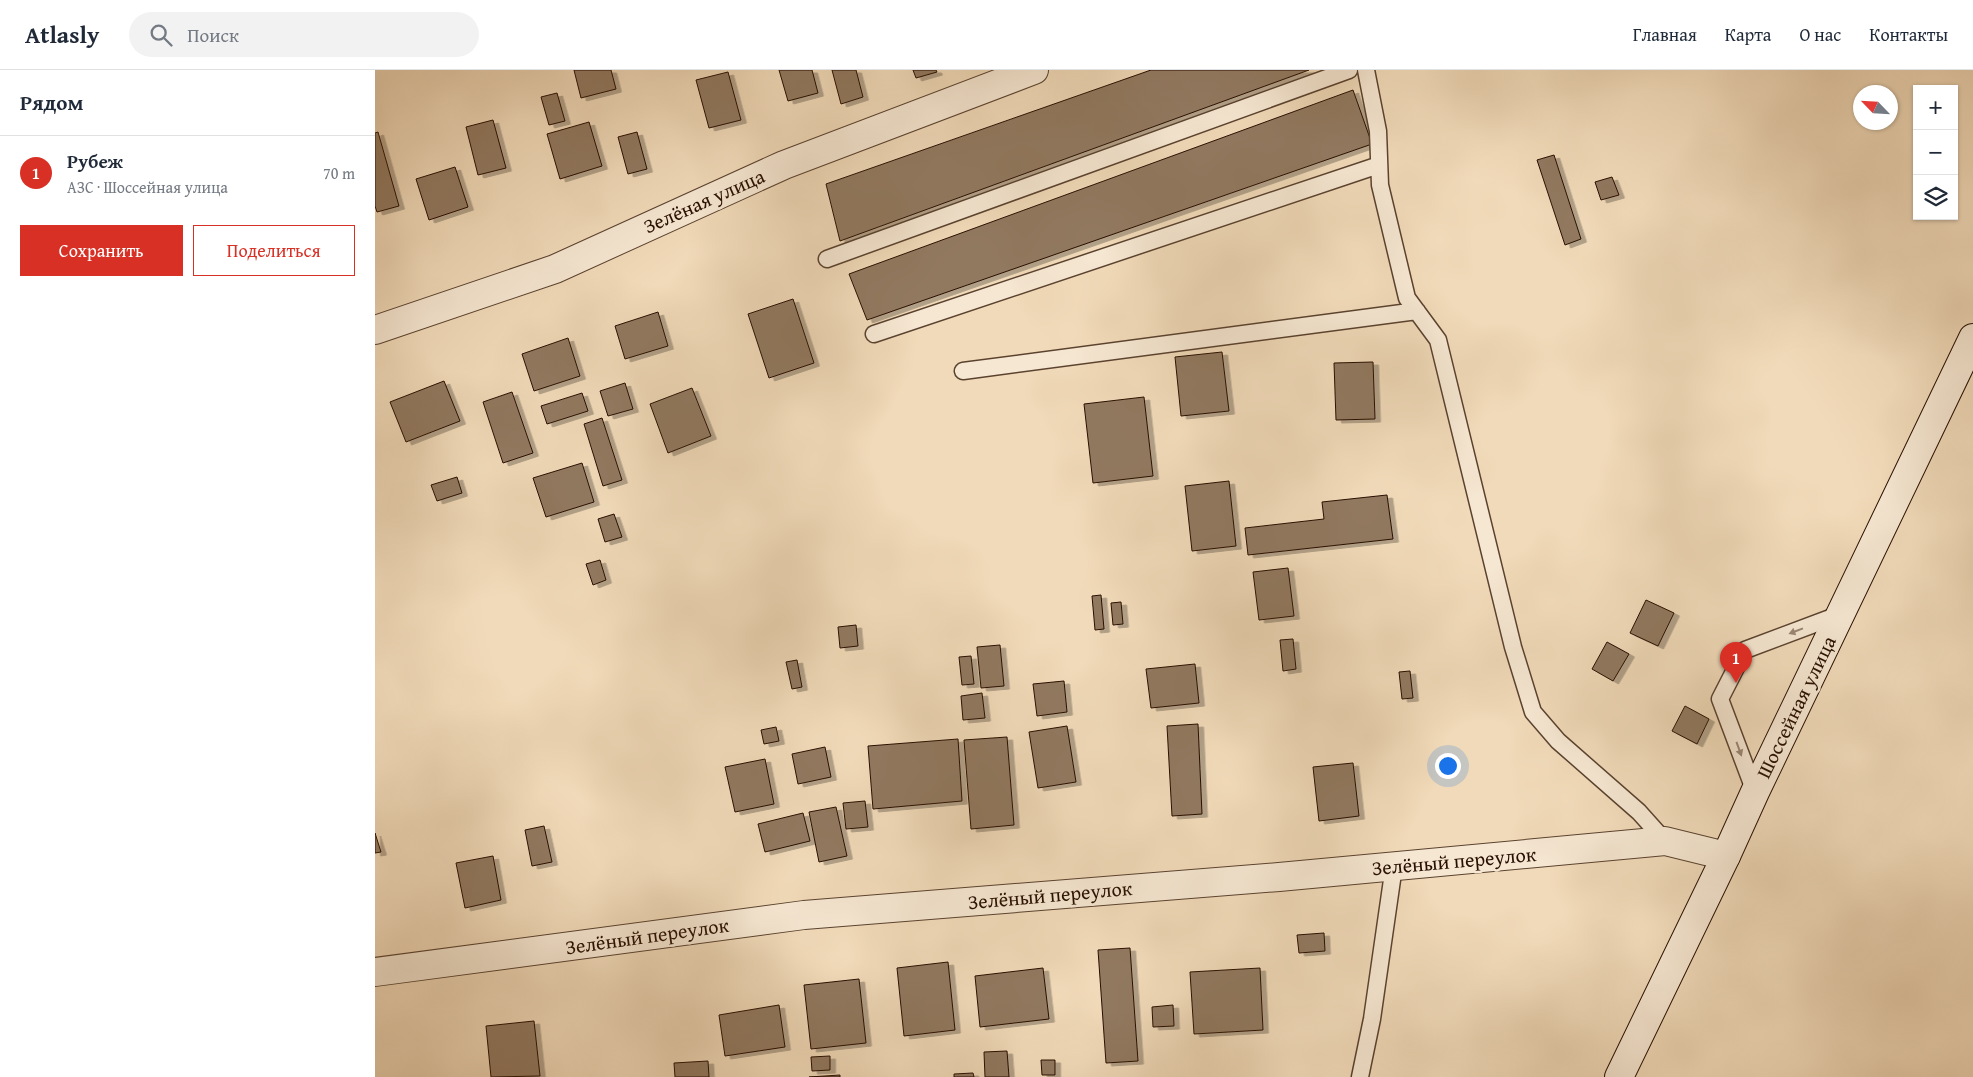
<!DOCTYPE html>
<html lang="ru">
<head>
<meta charset="utf-8">
<style>
	body { margin:0; font-family:"Gentium Book Plus",serif; background:#f2f2f3; color:#1f2937 }
	.controls { position:absolute; right:15px; top:15px; display:grid; overflow:hidden; border-radius:0px; box-shadow:0 1px 4px #0004 }
	.controls button { width:45px; height:45px; display:grid; place-items:center; padding:0; border:0; border-bottom:1px solid #e0e1e3; background:#fff; color:#1f2937; font:25px sans-serif }
	.compass { position:absolute; left:1478px; top:15px; width:45px; height:45px; border-radius:50%; background:#fff; box-shadow:0 1px 4px #0004; rotate:295deg }
	.you { position:absolute; left:1072px; top:695px; width:18px; height:18px; margin:-12px; border:4px solid #fff; border-radius:50%; background:#1a73e8; box-shadow:0 0 0 8px #1a73e833 }
	.badge { display:grid; place-items:center; width:32px; height:32px; border-radius:50%; background:#d93025; color:#fff; font-size:16px; font-weight:700 }
	.pin { position:absolute; translate:-50% -41px; filter:drop-shadow(0 1px 2px #0008) }
	.pin::after { content:''; position:absolute; top:26px; width:18px; height:15px; background:inherit; clip-path:polygon(0 0,100% 0,50% 100%) }
	.list { margin:0; padding:0; list-style:none }
	h2 { display:flex; justify-content:space-between; align-items:center; height:65px; margin:0; padding:0 20px; font-size:21px }
	h2 small { font-size:16px; font-weight:400; color:#747a83 }
	.list li { display:grid; grid-template-columns:32px 1fr auto; gap:15px; align-items:center; box-sizing:border-box; height:75px; padding:0 20px; border-top:1px solid #e0e1e3 }
	.list b { display:block; font-size:19px; white-space:nowrap }
	.list p { margin:0; font-size:16px; white-space:nowrap; color:#747a83 }
	.list em { font-size:16px; font-style:normal; color:#747a83 }
	.actions { display:flex; gap:10px; padding:15px 20px }
	.actions a { flex:1; padding:11px 0; border:1px solid #d93025; border-radius:0px; text-align:center; font-size:18px; color:#d93025 }
	.actions .main { background:#d93025; color:#fff }
	.icon { flex:none; width:28px; height:28px; fill:none; stroke:currentColor; stroke-width:2; stroke-linecap:round; stroke-linejoin:round }
	.map { position:relative; flex:none; width:1598px; height:1007px; overflow:hidden }
	header { display:flex; align-items:center; gap:30px; box-sizing:border-box; height:70px; padding:0 25px; background:#fff; border-bottom:1px solid #e0e1e3 }
	header strong { font-size:24px }
	nav { display:flex; gap:28px; margin-inline-start:auto; font-size:18px }
	.search { width:350px; height:45px; background:#f2f2f3; display:flex; align-items:center; gap:12px; box-sizing:border-box; padding:0 18px; border-radius:28px; color:#747a83; font-size:19px }
	main { display:flex }
	aside { flex:1; background:#fff }
	.map>svg:first-child { display:block }
</style>
</head>
<body>
<header>
<strong>Atlasly</strong>
<div class="search"><svg class="icon" aria-label="search" viewBox="0 0 24 24"><circle cx="10" cy="10" r="6"/><path d="M15 15l6 6"/></svg>Поиск</div>
<nav><a>Главная</a><a>Карта</a><a>О нас</a><a>Контакты</a></nav>
</header>
<main>
<aside>
<h2>Рядом<small></small></h2>
<ul class="list">
<li><span class="badge">1</span><div><b>Рубеж</b><p>АЗС · Шоссейная улица</p></div><em>70 m</em></li>
</ul>
<div class="actions"><a class="main">Сохранить</a><a>Поделиться</a></div>
</aside>
<div class="map">
<svg width="1598" height="1007" viewBox="0 0 1598 1007">
	<defs>
		<filter id="shadow"><feDropShadow dx="5.5" dy="3" stdDeviation="0" flood-color="#0004"/></filter>
	</defs>
	<rect width="100%" height="100%" fill="#f1dab9"/>
	<filter id="stains"><feTurbulence type="fractalNoise" baseFrequency=".004" numOctaves="4"/><feColorMatrix values="0 0 0 0 .2 0 0 0 0 .09 0 0 0 0 .02 0 0 0 .5 -.17"/></filter>
	<radialGradient id="worn" r=".72"><stop offset=".6" stop-color="#630" stop-opacity="0"/><stop offset="1" stop-color="#630" stop-opacity=".3"/></radialGradient>
	<!-- building -->
	<path fill="#917961" stroke="#280f01" filter="url(#shadow)" d="M199,0H236L241,19L206,28Z
		M404,0H437L443,23L413,31Z
		M457,0H481L488,27L466,34Z
		M538,0H561L562,2L541,8Z
		M776,0H934L465,171L451,114Z
		M353,2L366,50L334,58L321,10Z
		M978,20L997,74L492,250L474,204Z
		M182,23L190,51L174,55L166,27Z
		M118,50L131,98L103,105L91,57Z
		M214,52L227,96L185,109L172,64Z
		M3,62L24,136L2,142L0,136V63Z
		M262,62L272,99L253,104L243,67Z
		M1179,85L1206,169L1190,175L1162,90Z
		M80,97L93,137L54,150L41,109Z
		M1237,107L1244,125L1226,130L1220,112Z
		M418,229L439,293L394,308L373,244Z
		M283,242L293,276L250,289L240,256Z
		M193,268L205,306L159,321L147,284Z
		M847,282L854,341L806,346L800,287Z
		M998,292L1000,349L961,350L959,293Z
		M69,311L85,351L31,372L15,332Z
		M250,313L258,339L233,346L225,321Z
		M317,318L336,366L293,383L275,334Z
		M137,322L158,383L128,393L108,332Z
		M207,323L213,341L172,354L166,336Z
		M769,327L778,406L718,413L709,334Z
		M227,348L247,410L228,416L209,354Z
		M207,393L219,432L171,447L158,408Z
		M82,407L87,423L62,431L56,415Z
		M854,411L861,476L817,481L810,416Z
		M1012,425L1018,469L873,485L870,458L949,449L947,432Z
		M239,444L247,467L230,472L223,449Z
		M225,490L231,510L218,515L211,494Z
		M913,498L919,546L884,550L878,502Z
		M726,525L729,559L720,560L717,526Z
		M1271,530L1299,543L1283,576L1255,563Z
		M746,532L748,554L738,555L736,533Z
		M481,555L483,576L465,578L463,557Z
		M918,569L921,599L908,601L905,570Z
		M1232,572L1254,584L1238,611L1217,599Z
		M625,575L629,616L606,618L602,577Z
		M596,586L599,614L587,615L584,587Z
		M422,590L427,617L417,619L411,592Z
		M820,594L824,633L776,638L771,599Z
		M1035,601L1038,628L1027,629L1024,602Z
		M689,611L692,642L662,646L658,614Z
		M607,623L610,648L588,650L586,626Z
		M1310,636L1334,649L1322,674L1297,661Z
		M823,654L827,744L797,746L792,656Z
		M692,656L701,712L663,718L654,662Z
		M401,657L404,671L389,674L386,660Z
		M632,667L639,755L596,759L589,670Z
		M583,669L587,731L498,739L493,676Z
		M450,677L456,707L423,714L417,684Z
		M390,689L399,734L360,742L350,697Z
		M978,693L984,746L944,751L938,697Z
		M490,731L493,757L471,759L468,733Z
		M461,737L472,786L444,792L434,742Z
		M428,743L435,771L390,782L383,754Z
		M169,756L177,792L157,796L150,760Z
		M0,763L6,782L0,783Z
		M118,786L126,830L90,838L81,793Z
		M949,863L950,881L924,883L922,865Z
		M755,878L763,991L731,993L723,880Z
		M573,892L580,960L529,966L522,898Z
		M668,898L674,949L605,957L600,906Z
		M885,898L888,960L819,964L815,902Z
		M484,909L491,973L436,979L429,915Z
		M404,935L410,977L350,986L344,945Z
		M798,935L799,956L778,957L777,937Z
		M159,951L165,1006L116,1007L111,956Z
		M632,981L634,1007H610L609,982Z
		M455,986V1000L437,1001L436,987Z
		M666,990H680V1005H667Z
		M333,991L334,1007H300L299,993Z
		M598,1003L599,1007H579V1004Z
		M465,1005V1007H434Z"/>
	<g fill="none" stroke-linecap="round" stroke-linejoin="round">
		<!-- lane casing -->
		<g stroke="#5a422f" stroke-width="19">
			<path id="lane" d="M991,0L1003,61L1005,115L1032,228L1063,270L1138,577L1158,642L1183,671L1264,742L1290,771
				M452,189L974,0
				M499,264L1004,95
				M588,301L1042,241
				M1380,722L1345,629L1370,580L1466,544
				M985,1007L997,949L1019,796"/>
		</g>
		<!-- street casing -->
		<g stroke="#5a422f" stroke-width="30">
			<path id="street" d="M0,260L180,199L409,95L659,0
				M0,902L429,845L904,807L1290,771L1351,786"/>
		</g>
		<!-- secondary casing -->
		<g stroke="#280f01" stroke-width="30">
			<path id="secondary" d="M1244,1007L1351,786L1380,722L1598,268"/>
		</g>
		<!-- lane -->
		<use href="#lane" stroke="#f6e7d2" stroke-width="16"/>
		<!-- street -->
		<use href="#street" stroke="#f6e7d2" stroke-width="28"/>
		<!-- secondary -->
		<use href="#secondary" stroke="#f6e7d2" stroke-width="28"/>
	</g>
	<!-- one-way arrows -->
	<defs><path id="oneway-solid" d="M-6-.8H1V-3.2L6.5 0L1 3.2V.8H-6Z" transform="scale(1.25)"/></defs>
	<g fill="#998674">
		<use href="#oneway-solid" transform="translate(1421 561) rotate(159)"/>
		<use href="#oneway-solid" transform="translate(1364 679) rotate(70)"/>
	</g>
	<g text-anchor="middle" stroke-width="5" stroke-linejoin="round" paint-order="stroke">
		<!-- street labels -->
		<g font-size="20" fill="#280f01" stroke="#f6e7d2">
			<text transform="translate(329 131) rotate(-24)" y="7">Зелёная улица</text>
			<text transform="translate(1421 637) rotate(-64)" y="7">Шоссейная улица</text>
			<text transform="translate(1079 791) rotate(-5)" y="7">Зелёный переулок</text>
			<text transform="translate(675 825) rotate(-5)" y="7">Зелёный переулок</text>
			<text transform="translate(272 866) rotate(-8)" y="7">Зелёный переулок</text>
		</g>
	</g>
	<rect width="100%" height="100%" filter="url(#stains)"/>
	<rect width="100%" height="100%" fill="url(#worn)"/>
</svg>
<div class="controls">
<button>+</button>
<button>−</button>
<button><svg class="icon" aria-label="layers" viewBox="0 0 24 24"><path d="M12 4l9 5-9 5-9-5zM3 14l9 5 9-5"/></svg></button>
</div>
<svg class="compass" viewBox="-18 -18 36 36"><path d="M0-13l5 13h-10z" fill="#e53935"/><path d="M0 13l5-13h-10z" fill="#747a83"/></svg>
<div class="you"></div>
<div class="pin badge" style="left:1361px;top:613px">1</div>
</div>
</main>
</body>
</html>
